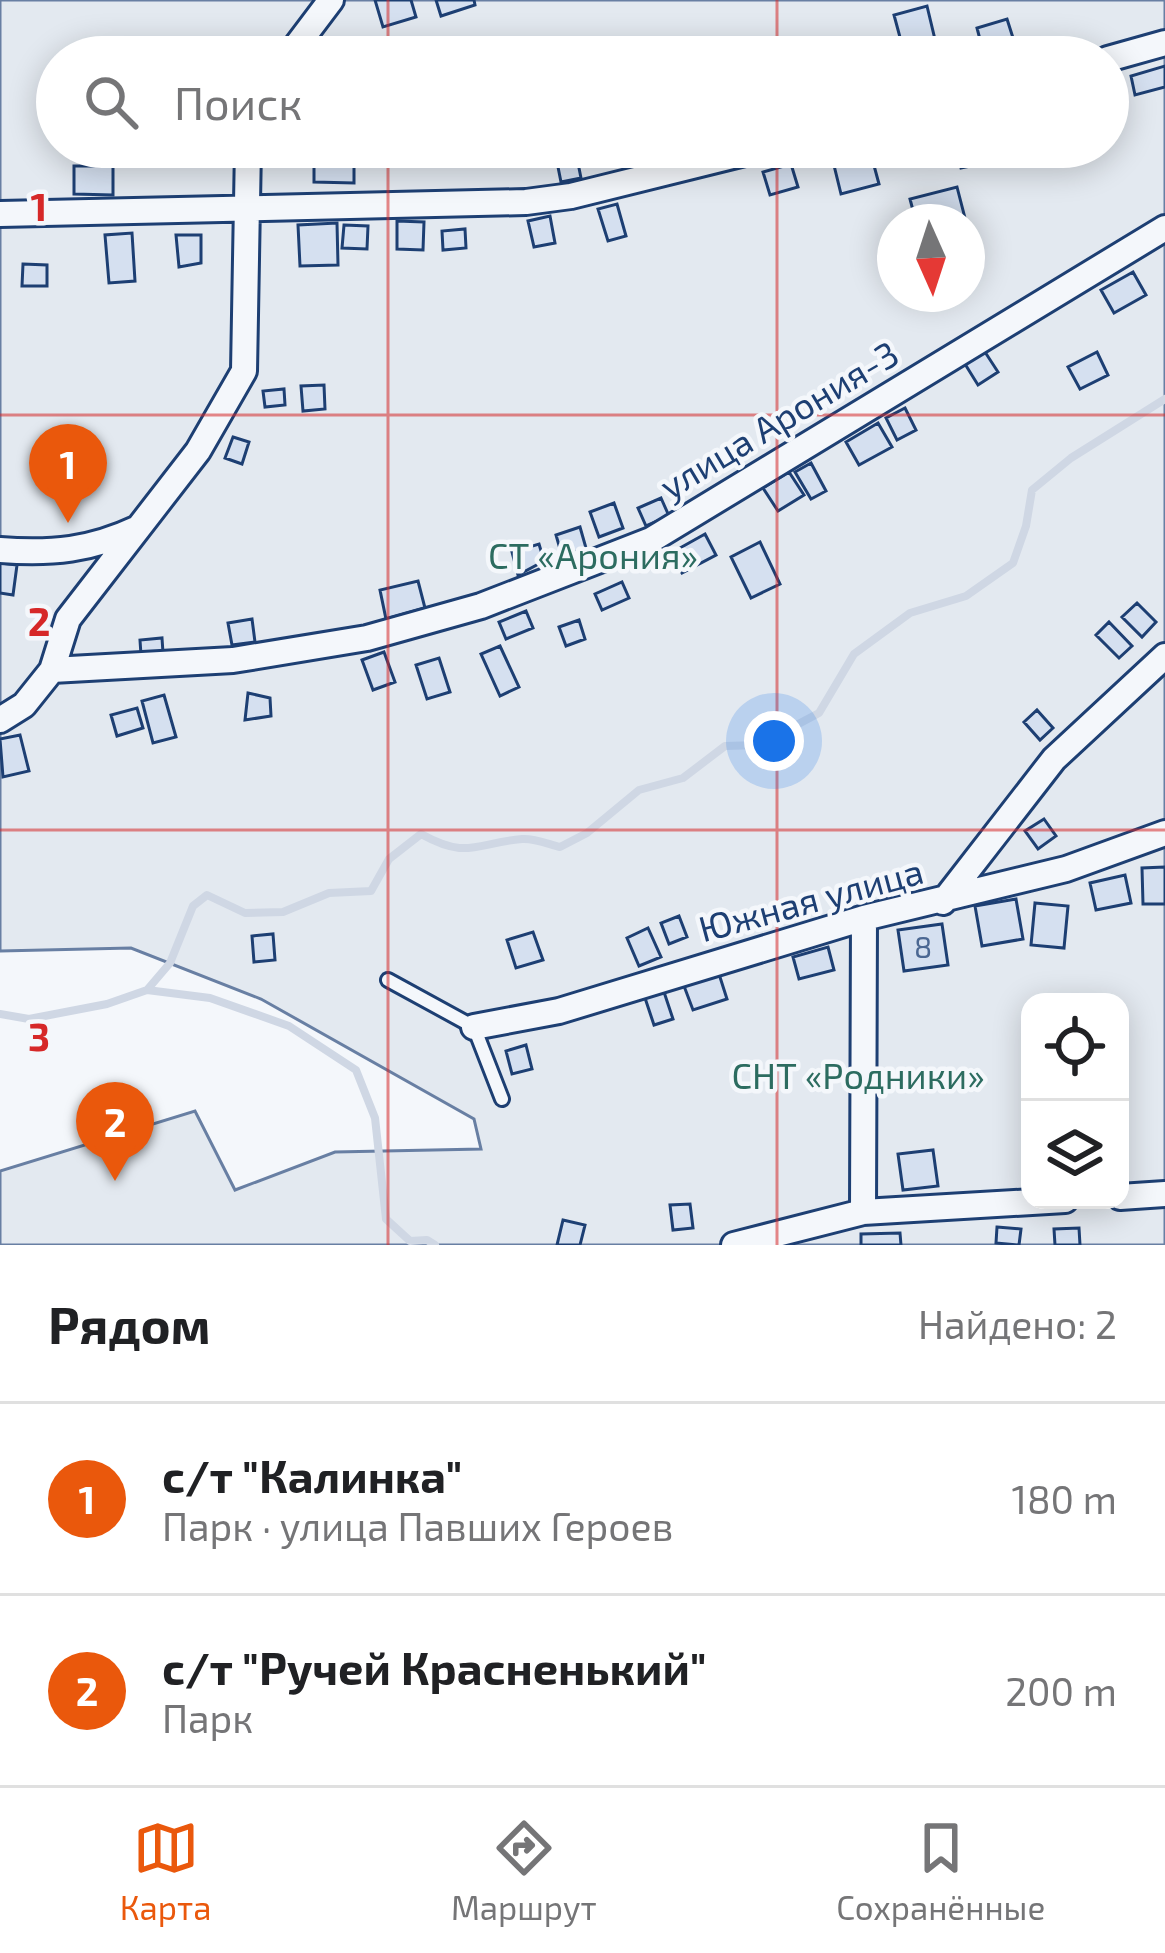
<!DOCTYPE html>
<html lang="ru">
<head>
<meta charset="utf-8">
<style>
	body { margin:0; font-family:"Exo 2",sans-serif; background:#f2f2f2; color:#202124 }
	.controls { position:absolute; right:36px; bottom:36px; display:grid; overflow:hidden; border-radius:24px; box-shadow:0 6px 30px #0003 }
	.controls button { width:108px; height:108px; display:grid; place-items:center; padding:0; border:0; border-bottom:3px solid #e0e0e0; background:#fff; color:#202124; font:60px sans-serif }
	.compass { position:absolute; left:877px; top:204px; width:108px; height:108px; border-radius:50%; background:#fff; box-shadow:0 6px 30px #0003; rotate:177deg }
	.you { position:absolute; left:774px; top:741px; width:42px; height:42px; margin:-30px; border:9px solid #fff; border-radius:50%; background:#1a73e8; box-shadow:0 0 0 18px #1a73e833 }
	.badge { display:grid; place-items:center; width:78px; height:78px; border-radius:50%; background:#ea580c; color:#fff; font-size:39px; font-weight:700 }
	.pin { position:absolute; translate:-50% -99px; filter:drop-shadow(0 3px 6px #0008) }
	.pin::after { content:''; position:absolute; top:63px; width:42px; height:36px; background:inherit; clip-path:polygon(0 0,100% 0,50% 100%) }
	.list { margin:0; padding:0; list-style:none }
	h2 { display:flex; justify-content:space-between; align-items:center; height:156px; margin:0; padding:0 48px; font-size:51px }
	h2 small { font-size:39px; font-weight:400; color:#757577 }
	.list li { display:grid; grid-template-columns:78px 1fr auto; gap:36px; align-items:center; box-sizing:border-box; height:192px; padding:0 48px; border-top:3px solid #e0e0e0 }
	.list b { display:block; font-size:45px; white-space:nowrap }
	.list p { margin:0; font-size:39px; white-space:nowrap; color:#757577 }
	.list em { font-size:39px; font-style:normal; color:#757577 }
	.icon { flex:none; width:66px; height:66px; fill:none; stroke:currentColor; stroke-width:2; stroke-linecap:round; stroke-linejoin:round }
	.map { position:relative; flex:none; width:1165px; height:1245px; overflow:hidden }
	.search { position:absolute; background:#fff; box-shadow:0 6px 30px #0003; left:36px; right:36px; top:36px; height:132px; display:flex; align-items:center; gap:30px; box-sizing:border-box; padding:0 42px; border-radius:66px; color:#757577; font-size:45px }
	.sheet { height:540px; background:#fff }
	nav { display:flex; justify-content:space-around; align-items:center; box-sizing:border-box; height:168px; border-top:3px solid #e0e0e0; background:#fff; font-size:33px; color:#757577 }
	nav a { display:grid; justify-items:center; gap:6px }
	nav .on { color:#ea580c }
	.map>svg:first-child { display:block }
</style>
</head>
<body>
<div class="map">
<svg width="1165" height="1245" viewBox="0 0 1165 1245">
	<rect width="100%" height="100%" fill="#f4f7fb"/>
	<!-- green -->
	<path fill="#e3e9f0" stroke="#687fa3" stroke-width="3" fill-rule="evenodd" d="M0,0H1165V1245H0V1171L195,1111L235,1190L335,1152L481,1149L474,1119L261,999L131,948L0,951ZM57,57H1108V147H57ZM895,222H967V294H895ZM1030,1002H1120V1200H1030Z"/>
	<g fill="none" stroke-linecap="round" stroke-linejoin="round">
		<!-- stream -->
		<path stroke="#cfd7e4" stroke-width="8" d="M147,990L210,998L289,1026L356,1070L375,1118L386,1219L410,1241L427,1240L435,1245
			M0,1014L29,1019L107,1004L147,990L170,963L193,906L207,895L245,913L283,912L329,893L371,891L389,859L421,834C468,860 475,843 522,839C534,838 548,844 560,847L587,833L639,790L683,778L725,746L759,745L819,713L854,654L910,613L966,596L1013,563L1026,526L1032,490L1071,458L1165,399"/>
	</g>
	<!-- building -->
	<path fill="#d5e0f0" stroke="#1d3f73" stroke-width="3" d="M375,0H411L416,17L383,27Z
		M436,0H474L475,5L441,16Z
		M927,6L937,48L905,56L894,15Z
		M1007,19L1014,41L983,51L977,28Z
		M1165,66V87L1135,95L1131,76Z
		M314,147H354V183L314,182Z
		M856,147H869L879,184L841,194L831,153Z
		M956,147H990L994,161L961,168Z
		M577,158L581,178L561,182L557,162Z
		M791,164L798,187L770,195L763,172Z
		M74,166H113V195L74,194Z
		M957,187L966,222H916L910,199Z
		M617,204L626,236L608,241L598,209Z
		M550,216L555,243L534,247L528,221Z
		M397,221L424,222L423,250L397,249Z
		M337,223L338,265L300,266L298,225Z
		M344,225L368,226L367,249L342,248Z
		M465,229L466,248L443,250L442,231Z
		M132,233L135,281L109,283L105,235Z
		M176,235H201V263L179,267Z
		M23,264L47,265V286H22Z
		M1133,272L1146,295L1114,313L1101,290Z
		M985,352L998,372L978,385L965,364Z
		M1097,352L1108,375L1080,389L1068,367Z
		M324,385L325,409L303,411L301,386Z
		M284,389L285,405L265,407L263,391Z
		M905,408L916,430L897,440L886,418Z
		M878,423L892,447L859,465L846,442Z
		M233,437L249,442L242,464L225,458Z
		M811,463L826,491L811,499L795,472Z
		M789,472L804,495L778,511L763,488Z
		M661,498L669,516L646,526L638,508Z
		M614,503L623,528L599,537L590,512Z
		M580,527L586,548L562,556L556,535Z
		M705,534L716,555L682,573L671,553Z
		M760,542L780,584L751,598L731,557Z
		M539,544L544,561L518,575L512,552Z
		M0,563L17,565L13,595L0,593Z
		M418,581L425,608L386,619L380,590Z
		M622,582L629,598L602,610L595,594Z
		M1137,603L1156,622L1142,637L1122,617Z
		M526,611L533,628L506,639L499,622Z
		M252,619L255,642L232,645L228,623Z
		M579,620L585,639L566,646L559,627Z
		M1109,622L1132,646L1119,658L1096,635Z
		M162,638L163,653L141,655L140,640Z
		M500,646L519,687L500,696L481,654Z
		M384,652L395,682L373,690L362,660Z
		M439,658L450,692L427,699L416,665Z
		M248,693L270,698L271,716L245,720Z
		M164,695L176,737L153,743L142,701Z
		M137,708L143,728L117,736L111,715Z
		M1037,710L1053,728L1040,740L1024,722Z
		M20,735L29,771L3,777L0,739Z
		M1044,819L1056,836L1038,849L1025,831Z
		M1165,867V904H1143L1142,868Z
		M1125,875L1131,903L1096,910L1090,883Z
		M1016,899L1023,939L982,946L975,906Z
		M1035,903L1068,906L1064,948L1031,945Z
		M679,916L687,937L669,944L661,923Z
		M942,924L948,965L904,971L898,930Z
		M648,928L661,957L639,966L627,938Z
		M533,932L543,960L516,968L507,940Z
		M273,934L275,960L254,962L252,936Z
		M828,947L834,970L799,979L793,957Z
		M719,974L727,999L693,1010L684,986Z
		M664,992L673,1019L654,1025L645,998Z
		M526,1045L532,1069L512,1074L506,1051Z
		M933,1150L938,1186L903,1190L898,1154Z
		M690,1204L693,1228L673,1230L670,1205Z
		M563,1220L585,1225L580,1245H557Z
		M997,1227L1021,1229L1019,1245L996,1243Z
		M1079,1228L1080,1245H1055L1054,1229Z
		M900,1233L901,1245H861V1234Z"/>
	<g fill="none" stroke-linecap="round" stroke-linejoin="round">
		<!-- service casing -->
		<g stroke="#1d3f73" stroke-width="18">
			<path id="service" d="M388,980L474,1027L502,1099"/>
		</g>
		<!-- minor casing -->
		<g stroke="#1d3f73" stroke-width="30">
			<path id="minor" d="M288,57L331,0
				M1108,59L1165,43
				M0,214L526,202L571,196L769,147
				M0,550C52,554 91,550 138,528
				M52,670L233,660L367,638L481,606L651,540L1165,228
				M0,720L24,705L52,670L68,619L198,451L244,371L248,147
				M943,902L1054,759L1165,656
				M474,1027L559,1011L864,918L1066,869L1165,833
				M1120,1197L1165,1194
				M863,1212L864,918
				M734,1245L863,1212L1065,1200"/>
		</g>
		<!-- service -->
		<use href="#service" stroke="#f4f7fb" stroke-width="12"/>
		<!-- minor -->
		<use href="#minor" stroke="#f4f7fb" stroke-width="24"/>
	</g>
	<!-- grid -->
	<path fill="none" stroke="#d62828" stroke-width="3" stroke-opacity="0.55" d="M388,0V57M777,0V57M388,147V1245M777,147V1245M0,415H1165M0,830H1165"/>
	<g text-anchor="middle" stroke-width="9" stroke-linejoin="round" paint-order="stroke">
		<!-- number labels -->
		<g font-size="30" fill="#4b6792">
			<text x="923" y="958">8</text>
		</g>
		<!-- street labels -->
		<g font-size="36" fill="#1d3f73" stroke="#f4f7fb">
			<text transform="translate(779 420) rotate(-31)" y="13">улица Арония-3</text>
			<text transform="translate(811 900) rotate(-15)" y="13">Южная улица</text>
		</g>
		<!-- park labels -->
		<g font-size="36" fill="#2c6c60" stroke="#f4f7fb">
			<text x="593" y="569">СТ «Арония»</text>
			<text x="858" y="1089">СНТ «Родники»</text>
		</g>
	</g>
	<g font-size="39" text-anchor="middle" font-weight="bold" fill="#d62828" stroke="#f4f7fb" stroke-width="9" stroke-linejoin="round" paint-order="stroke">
		<text x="39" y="221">1</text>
		<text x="39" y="636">2</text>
		<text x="39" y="1051">3</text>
	</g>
</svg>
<div class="controls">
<button><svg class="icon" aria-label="locate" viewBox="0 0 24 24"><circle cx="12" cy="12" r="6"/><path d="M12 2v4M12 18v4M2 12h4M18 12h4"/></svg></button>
<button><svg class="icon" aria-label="layers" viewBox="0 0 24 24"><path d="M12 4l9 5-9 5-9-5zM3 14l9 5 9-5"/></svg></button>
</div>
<svg class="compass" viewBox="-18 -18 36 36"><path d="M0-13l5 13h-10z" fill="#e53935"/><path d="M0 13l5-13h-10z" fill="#757577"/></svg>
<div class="you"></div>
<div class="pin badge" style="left:68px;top:523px">1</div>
<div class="pin badge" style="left:115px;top:1181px">2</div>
<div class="search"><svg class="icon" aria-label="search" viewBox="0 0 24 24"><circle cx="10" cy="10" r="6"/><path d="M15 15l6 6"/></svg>Поиск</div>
</div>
<section class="sheet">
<h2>Рядом<small>Найдено: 2</small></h2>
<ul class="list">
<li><span class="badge">1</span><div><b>с/т &quot;Калинка&quot;</b><p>Парк · улица Павших Героев</p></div><em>180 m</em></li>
<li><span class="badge">2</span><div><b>с/т &quot;Ручей Красненький&quot;</b><p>Парк</p></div><em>200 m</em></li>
</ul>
</section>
<nav>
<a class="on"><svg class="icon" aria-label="map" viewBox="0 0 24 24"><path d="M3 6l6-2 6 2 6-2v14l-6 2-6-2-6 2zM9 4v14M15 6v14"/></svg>Карта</a>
<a><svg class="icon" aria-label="directions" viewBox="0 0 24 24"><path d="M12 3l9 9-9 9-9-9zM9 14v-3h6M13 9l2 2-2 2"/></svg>Маршрут</a>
<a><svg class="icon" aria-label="saved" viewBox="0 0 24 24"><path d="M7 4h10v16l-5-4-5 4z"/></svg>Сохранённые</a>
</nav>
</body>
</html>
